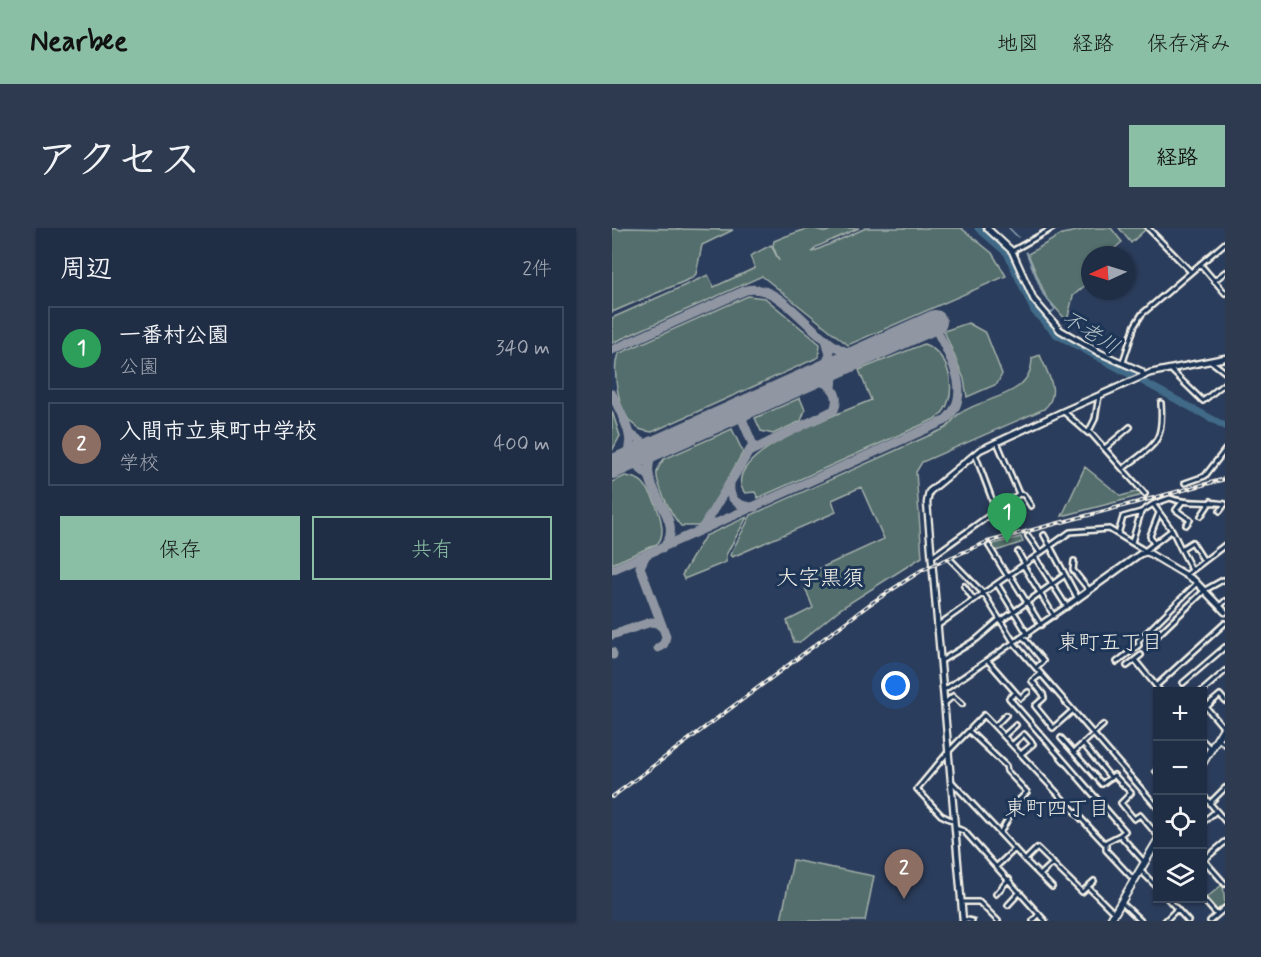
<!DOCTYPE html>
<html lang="ja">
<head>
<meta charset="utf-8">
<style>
	body { margin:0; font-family:Mynerve,"Klee One",sans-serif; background:#2d3a50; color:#f1f3f6 }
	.controls { position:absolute; right:18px; bottom:18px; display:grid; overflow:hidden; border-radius:0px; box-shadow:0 2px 4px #0004 }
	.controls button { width:54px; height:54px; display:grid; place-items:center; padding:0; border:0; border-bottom:2px solid #3d4a5e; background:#202e45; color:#f1f3f6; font:30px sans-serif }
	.compass { position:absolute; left:469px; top:18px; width:54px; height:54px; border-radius:50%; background:#202e45; box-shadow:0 2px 4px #0004; rotate:266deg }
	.you { position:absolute; left:284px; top:458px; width:21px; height:21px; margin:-15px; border:4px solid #fff; border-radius:50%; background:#1a73e8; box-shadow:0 0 0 9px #1a73e833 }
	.badge { display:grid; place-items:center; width:39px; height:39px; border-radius:50%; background:#8abfa5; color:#fff; font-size:20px; font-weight:700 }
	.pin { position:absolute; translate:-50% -50px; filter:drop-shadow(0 2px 3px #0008) }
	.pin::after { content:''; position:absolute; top:32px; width:21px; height:18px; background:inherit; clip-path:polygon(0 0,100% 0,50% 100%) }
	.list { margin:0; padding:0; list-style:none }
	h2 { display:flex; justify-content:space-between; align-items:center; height:78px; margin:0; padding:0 24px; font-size:26px }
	h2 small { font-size:20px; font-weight:400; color:#a2a8b3 }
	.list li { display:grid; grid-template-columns:39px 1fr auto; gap:18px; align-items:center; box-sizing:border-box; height:84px; margin:0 12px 12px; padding:0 12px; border:2px solid #3d4a5e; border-radius:0px }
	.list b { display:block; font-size:22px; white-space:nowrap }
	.list p { margin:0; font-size:20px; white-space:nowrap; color:#a2a8b3 }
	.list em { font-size:20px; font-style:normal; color:#a2a8b3 }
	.actions { display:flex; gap:12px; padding:18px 24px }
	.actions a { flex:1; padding:14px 0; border:2px solid #8abfa5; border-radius:0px; text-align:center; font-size:21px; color:#8abfa5 }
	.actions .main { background:#8abfa5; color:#111 }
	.icon { flex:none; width:33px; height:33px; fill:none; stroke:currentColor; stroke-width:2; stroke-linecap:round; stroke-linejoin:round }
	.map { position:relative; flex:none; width:613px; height:693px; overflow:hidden; border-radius:0px }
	header { display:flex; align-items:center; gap:36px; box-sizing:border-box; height:84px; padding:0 30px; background:#8abfa5; color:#111 }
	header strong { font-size:28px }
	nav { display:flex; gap:33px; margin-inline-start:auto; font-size:21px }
	.intro { display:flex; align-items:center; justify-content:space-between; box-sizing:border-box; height:144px; padding:0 36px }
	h1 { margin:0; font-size:42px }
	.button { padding:15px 27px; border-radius:0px; background:#8abfa5; color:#111; font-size:21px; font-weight:700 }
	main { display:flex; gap:36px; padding:0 36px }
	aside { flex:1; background:#202e45; border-radius:0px; box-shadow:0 2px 4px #0004 }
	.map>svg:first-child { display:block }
</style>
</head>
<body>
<header>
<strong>Nearbee</strong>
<nav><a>地図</a><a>経路</a><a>保存済み</a></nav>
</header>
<div class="intro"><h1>アクセス</h1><a class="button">経路</a></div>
<main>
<aside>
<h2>周辺<small>2件</small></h2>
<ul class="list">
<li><span class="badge" style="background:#2e9e5b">1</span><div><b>一番村公園</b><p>公園</p></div><em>340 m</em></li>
<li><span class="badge" style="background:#8d6e63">2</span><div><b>入間市立東町中学校</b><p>学校</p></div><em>400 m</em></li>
</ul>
<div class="actions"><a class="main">保存</a><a>共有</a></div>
</aside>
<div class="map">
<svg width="613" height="693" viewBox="0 0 613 693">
	<rect width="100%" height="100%" fill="#2b3d5c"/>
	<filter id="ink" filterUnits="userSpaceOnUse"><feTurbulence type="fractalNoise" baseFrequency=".0167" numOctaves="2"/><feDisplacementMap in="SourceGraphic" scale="12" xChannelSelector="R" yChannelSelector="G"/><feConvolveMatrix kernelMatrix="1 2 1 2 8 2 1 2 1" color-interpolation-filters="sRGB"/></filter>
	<g filter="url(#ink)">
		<!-- green -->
		<path fill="#536e6c" stroke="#a4b0aa" stroke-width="1.5" d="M0,0L10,2L13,0L121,2L90,17L84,46L80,50L0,84Z
			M200,0L214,4L222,0H247L204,19L200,24L254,0H349L380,25L394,48L236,117L150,48L0,115V90L96,47L102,59L143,40L138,28L159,17L167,33L161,18L162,13C176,7 187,3 200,0Z
			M480,0H499L510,14L495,27H478V53L461,68L455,93L434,69L416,26L450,6Z
			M507,0H535L519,15Z
			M136,68L153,70L208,116L207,129L40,204C32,203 27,202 22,197C6,185 0,143 6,126Z
			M356,95L374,105L390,146L385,156L355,169L352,151L332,103Z
			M312,116C339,125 349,171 325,190L146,270L143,264L133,265C103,227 233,184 259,172L247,142Z
			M428,127C435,145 450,165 432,181L310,234L304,244L310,329L228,381L188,414H182L175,393L201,380L189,349L272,311L249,259L220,272L224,284L120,329L118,327L139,287L334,200C339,196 342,189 347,186C371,168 420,170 420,130Z
			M188,170L193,182L189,193L161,206L149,203L143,190Z
			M0,183L8,208L0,223Z
			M120,201L131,224L92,293L86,298H69C61,290 43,255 45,244C46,239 49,235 52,231Z
			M473,239L509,268L527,263L531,267L450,288Z
			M13,248C19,249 26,250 31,255C42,267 58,304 45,316L0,336V254Z
			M135,289L114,327V334L72,351L70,347L93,308Z
			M409,309L411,314L381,324L377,317Z
			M181,632L262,648L253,693H169Z
			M611,656L613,677L604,683L593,671Z"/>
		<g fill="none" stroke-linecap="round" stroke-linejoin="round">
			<!-- stream -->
			<path stroke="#89a0ae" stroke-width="1.5" d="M397,0L406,9
				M521,0H524
				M414,24L431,66L443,81L438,86"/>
			<!-- river -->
			<path stroke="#416a88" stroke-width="7" d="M366,0L395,25L422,83L445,107L613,198"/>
			<!-- taxiway -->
			<path stroke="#9097a2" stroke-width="9" d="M0,122L134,62C175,52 208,130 250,126
				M210,144L218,127L214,111
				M220,161L221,148L229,136
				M0,166C10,189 32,218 4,237
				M131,193V185L136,178
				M18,206L33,216L48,217
				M48,217C10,254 82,290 50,320
				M137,224L222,182C231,162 212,150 194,152
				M4,237L25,238L37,248
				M118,257C116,273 129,279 143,279
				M89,302L141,217L130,191L119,185
				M34,327L28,339L54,408L52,416L46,420
				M0,342L332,193C365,166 335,125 321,95
				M0,407L39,394L45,395L51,400
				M0,424L1,427"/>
			<!-- runway -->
			<path stroke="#9097a2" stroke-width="24" d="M0,239L323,94"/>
			<!-- street casing -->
			<g stroke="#f4f1e8" stroke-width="8">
				<path id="street" d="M536,0L579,44
					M400,23L441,0
					M588,36L613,65
					M602,53L613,44
					M511,134L523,97L530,86L613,15
					M600,134L613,144
					M558,141L591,173L613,155
					M452,184L476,205L483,191L487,168
					M477,203L533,266
					M385,214L407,266L412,267L419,278
					M493,220L518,199
					M363,226L384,282
					M512,240C542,216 552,217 549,175
					M573,255L593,248L613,222
					M570,274L564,282L578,292L574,297
					M608,283L613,276
					M589,288L599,273
					M560,302L569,321
					M506,306L511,289L529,284L541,276
					M432,307L466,371
					M416,308L428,325
					M520,314L529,284
					M542,316L538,308L547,285
					M377,318L396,349
					M534,322L560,302L541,276L558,270C574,277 595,272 613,276
					M406,324L413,336
					M321,328L407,266
					M423,329L455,379
					M339,332L372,366L403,416L546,580
					M462,333L461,342L477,362
					M411,337L442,388
					M580,342L569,321L580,314L592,333
					M398,347L429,397
					M574,347L613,317
					M385,356L416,407
					M352,358L362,372
					M608,378L613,373
					M389,393L453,347
					M325,398L458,304L497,301L535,324
					M544,409L593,362L611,352
					M412,410L431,433L424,440
					M523,432L549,464
					M329,433L365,411L388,391
					M376,433L404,465
					M505,434L527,417L526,413L585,355
					M515,438L529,427
					M429,446L420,453L431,466L432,470L423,478L441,500L460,483
					M571,455L613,419
					M544,458L613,395
					M332,462L458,376
					M416,464L409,470L404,465L397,470L513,603L508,607
					M589,464L613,443
					M333,475L341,468L350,476
					M384,497L394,487
					M611,499L594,479L608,467L613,473
					M357,503L394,538L395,543L415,564L407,572L388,605
					M393,507L404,497
					M449,510L490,556L502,547L519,565L509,575L522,591L528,587L546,608
					M606,511L613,516
					M590,512L598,520
					M401,516L412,506L421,516L409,526
					M471,516L499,550
					M462,524L491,497
					M544,543L546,545
					M340,554L413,632L425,620L470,664L482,653
					M590,566L613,593
					M598,575L613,560
					M341,593L329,587L305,561L337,523L372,487L492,615L508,607L532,634
					M590,595L604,583
					M343,600L352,603L433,693
					M494,615V622L522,652
					M590,630L613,656
					M413,632L440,659
					M592,632L613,614
					M385,638L403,621
					M529,643L546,660
					M428,647L441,635
					M476,659L502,685
					M384,666L397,651
					M555,670L576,693
					M590,670L605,687
					M349,674H367L386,693
					M510,675L529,693
					M396,677L408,664
					M351,691L360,693
					M421,693L427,686
					M553,693L565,681
					M598,693L613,680"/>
			</g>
			<!-- secondary casing -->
			<g stroke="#f4f1e8" stroke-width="9">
				<path id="secondary" d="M375,0L400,23L422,72L448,102L488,125L529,143L532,148
					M458,376L528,326L535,324L582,352L613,384
					M351,693L315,275L317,264L368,222L452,183L538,145L613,130"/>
			</g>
			<!-- highway casing -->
			<g stroke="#f4f1e8" stroke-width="10">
				<path id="highway" d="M590,536L613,498
					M498,693L546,612"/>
			</g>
			<!-- street -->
			<use href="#street" stroke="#1d3557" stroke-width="3"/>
			<!-- secondary -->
			<use href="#secondary" stroke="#1d3557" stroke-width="4.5"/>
			<!-- highway -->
			<use href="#highway" stroke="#1d3557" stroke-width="6"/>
			<!-- rail casing -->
			<g stroke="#f4f1e8" stroke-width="4">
				<path id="rail" d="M0,569L258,376L310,342L375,314L613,251"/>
			</g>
			<!-- rail -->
			<use href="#rail" stroke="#1d3557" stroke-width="1.5" stroke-dasharray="4.5" stroke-linecap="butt"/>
		</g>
	</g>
	<g text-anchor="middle" stroke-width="6" stroke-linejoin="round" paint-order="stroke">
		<!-- water labels -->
		<g font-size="21" font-style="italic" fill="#b5c2c6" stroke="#1d3557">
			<text transform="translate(479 104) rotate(32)" y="7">不老川</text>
		</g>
		<!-- neighbourhood labels -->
		<g font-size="21" fill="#f4f1e8" stroke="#1d3557">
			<text x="498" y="421">東町五丁目</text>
			<text x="445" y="587">東町四丁目</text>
		</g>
		<!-- quarter labels -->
		<g font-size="22" fill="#f4f1e8" stroke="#1d3557">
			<text x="208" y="357">大字黒須</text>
		</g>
	</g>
</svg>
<div class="controls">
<button>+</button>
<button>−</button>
<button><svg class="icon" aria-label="locate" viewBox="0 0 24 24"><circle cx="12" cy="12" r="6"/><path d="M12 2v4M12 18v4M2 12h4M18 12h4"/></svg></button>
<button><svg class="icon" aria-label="layers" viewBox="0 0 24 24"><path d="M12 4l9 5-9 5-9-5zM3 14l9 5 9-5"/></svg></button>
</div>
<svg class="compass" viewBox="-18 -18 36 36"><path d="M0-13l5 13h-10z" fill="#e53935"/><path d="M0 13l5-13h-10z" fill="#a2a8b3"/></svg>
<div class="you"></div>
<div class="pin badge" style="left:395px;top:315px;background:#2e9e5b">1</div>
<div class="pin badge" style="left:292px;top:671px;background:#8d6e63">2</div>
</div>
</main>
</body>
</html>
